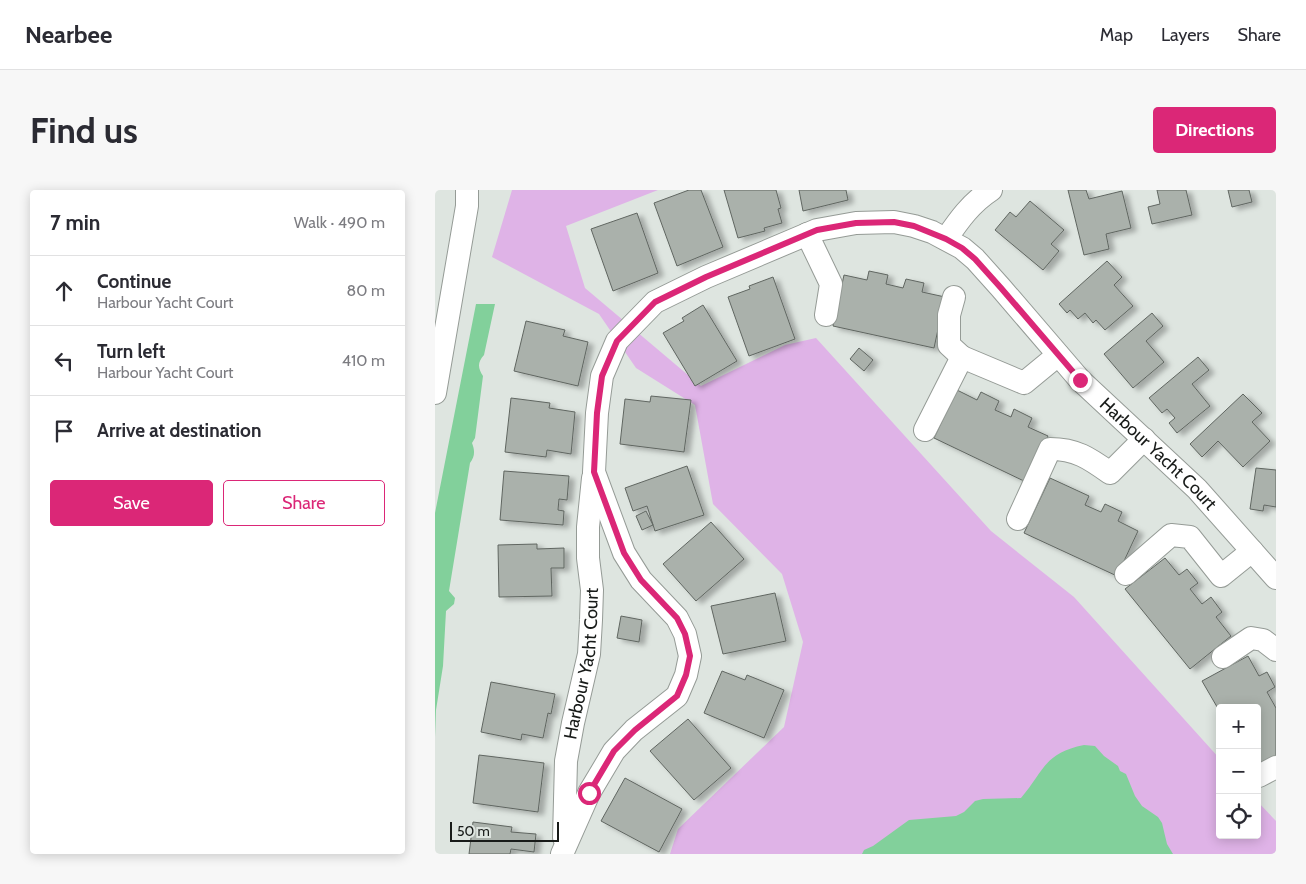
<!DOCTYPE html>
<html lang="en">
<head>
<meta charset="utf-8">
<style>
	body { margin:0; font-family:Cabin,sans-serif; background:#f7f7f7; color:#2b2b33 }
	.controls { position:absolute; right:15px; bottom:15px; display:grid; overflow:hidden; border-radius:5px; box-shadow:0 2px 12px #0003 }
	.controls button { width:45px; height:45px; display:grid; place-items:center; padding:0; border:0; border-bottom:1px solid #e1e1e2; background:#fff; color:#2b2b33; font:25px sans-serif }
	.scale { position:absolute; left:15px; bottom:12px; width:109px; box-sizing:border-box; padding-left:5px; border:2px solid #181b19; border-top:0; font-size:14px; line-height:18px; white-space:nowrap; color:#181b19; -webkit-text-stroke:4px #dee5e0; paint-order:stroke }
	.stop { position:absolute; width:15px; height:15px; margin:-11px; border:4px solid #db2777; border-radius:50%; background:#fff }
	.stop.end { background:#db2777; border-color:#fff; box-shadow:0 1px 5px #0008 }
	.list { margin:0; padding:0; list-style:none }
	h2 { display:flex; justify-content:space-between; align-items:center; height:65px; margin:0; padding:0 20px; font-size:21px }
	h2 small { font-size:16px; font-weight:400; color:#7c7c81 }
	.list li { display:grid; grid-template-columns:32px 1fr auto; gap:15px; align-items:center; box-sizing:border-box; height:70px; padding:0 20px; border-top:1px solid #e1e1e2 }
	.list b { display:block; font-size:19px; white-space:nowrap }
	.list p { margin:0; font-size:16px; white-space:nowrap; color:#7c7c81 }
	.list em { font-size:16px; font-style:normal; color:#7c7c81 }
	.actions { display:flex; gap:10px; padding:15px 20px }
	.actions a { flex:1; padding:11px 0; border:1px solid #db2777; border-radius:5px; text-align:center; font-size:18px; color:#db2777 }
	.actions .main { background:#db2777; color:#fff }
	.icon { flex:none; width:28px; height:28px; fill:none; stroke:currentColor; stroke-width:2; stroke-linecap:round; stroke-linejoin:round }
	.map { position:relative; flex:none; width:841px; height:664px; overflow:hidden; border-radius:5px }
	header { display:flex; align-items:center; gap:30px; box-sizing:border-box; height:70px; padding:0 25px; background:#fff; border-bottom:1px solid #e1e1e2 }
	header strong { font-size:24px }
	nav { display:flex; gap:28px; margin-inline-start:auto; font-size:18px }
	.intro { display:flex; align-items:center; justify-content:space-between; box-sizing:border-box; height:120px; padding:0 30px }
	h1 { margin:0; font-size:35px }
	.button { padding:12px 22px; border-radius:5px; background:#db2777; color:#fff; font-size:18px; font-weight:700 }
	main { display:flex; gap:30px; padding:0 30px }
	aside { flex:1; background:#fff; border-radius:5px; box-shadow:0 2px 12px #0003 }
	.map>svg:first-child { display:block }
</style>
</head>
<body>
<header>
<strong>Nearbee</strong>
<nav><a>Map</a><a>Layers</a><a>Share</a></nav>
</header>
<div class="intro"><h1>Find us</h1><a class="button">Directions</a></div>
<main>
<aside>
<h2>7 min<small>Walk · 490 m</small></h2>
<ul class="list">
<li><svg class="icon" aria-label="ahead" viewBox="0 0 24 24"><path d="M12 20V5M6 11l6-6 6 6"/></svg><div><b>Continue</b><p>Harbour Yacht Court</p></div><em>80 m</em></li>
<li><svg class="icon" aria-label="left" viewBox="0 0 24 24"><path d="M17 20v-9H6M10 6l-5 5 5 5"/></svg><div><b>Turn left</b><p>Harbour Yacht Court</p></div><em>410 m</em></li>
<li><svg class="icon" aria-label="arrive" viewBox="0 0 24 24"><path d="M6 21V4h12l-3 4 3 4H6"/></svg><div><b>Arrive at destination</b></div></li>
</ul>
<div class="actions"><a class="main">Save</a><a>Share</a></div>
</aside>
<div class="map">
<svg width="841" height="664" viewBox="0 0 841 664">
	<defs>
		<filter id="shadow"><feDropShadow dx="5.5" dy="3" stdDeviation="2.5" flood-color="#0004"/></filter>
	</defs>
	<rect width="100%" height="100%" fill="#dee5e0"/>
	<!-- green -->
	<path fill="#dfb3e7" d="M77,0H223L131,36L150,98L266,196L350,155L381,148L556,341L639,407L785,569V645H822V611L841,631V664H235L243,639L349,537L368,452L347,384L278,314L260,215L201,178L164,124L57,67Z"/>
	<!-- water -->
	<path fill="#82d09b" d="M41,114H60L49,165C42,173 43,178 48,186L40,248L37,253C40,261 40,266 35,273L14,401L20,408L19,414L11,421L8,476L1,520L0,547V323Z
		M649,555L660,556L669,566L683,576L685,581L691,584L700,606L707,616L723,627L727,633L732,654L738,664H427L429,660L438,656L474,630L521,626L529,622L540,611L548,609L586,608C609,581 609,563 649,555Z"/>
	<!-- building -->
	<path fill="#aab1ab" stroke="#606661" filter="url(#shadow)" d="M254,0H266L288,57L242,76L219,13Z
		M289,0H341L346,18L343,19L347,33L329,38L330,41L303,48Z
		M364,0H411L413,10L368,21Z
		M633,0H651L654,9L687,1L696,38L671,44L674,59L649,65Z
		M722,0H751L757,25L717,34L713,17L725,14Z
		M793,0H814L817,12L797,17Z
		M595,11L629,40L616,54L624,61L608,80L560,40L575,22L581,27Z
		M202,23L223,83L178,101L156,39Z
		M672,71L687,87L679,95L698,116L670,140L661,130L658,133L650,123L643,129L635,120L632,123L624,114Z
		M434,81L453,85L451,94L468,98L471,89L489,93L487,102L510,107L499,158L398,136L409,85L432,90Z
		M338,87L360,149L314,166L293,107L315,99L314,96Z
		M268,115L302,171L260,196L228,143L249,131L247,128Z
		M717,123L728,136L711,151L729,172L698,198L669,164Z
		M91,131L130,140L128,146L153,152L143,196L79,181Z
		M424,158L438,170L429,181L415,169Z
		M763,167L774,180L757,194L775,216L742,243L734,233L740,228L732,219L727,223L714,208Z
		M522,200L542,210L546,202L564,211L560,220L576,227L579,219L597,228L593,237L613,246L591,292L499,248Z
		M808,204L827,223L817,232L835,251L808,277L783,251L767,267L755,254Z
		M216,206L256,210L249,262L185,254L190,209L215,212Z
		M76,208L115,213L114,218L140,222L136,264L112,260L111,267L70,262Z
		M252,276L269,325L220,341L212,316L198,321L190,298Z
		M821,278L841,280V317L829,315L828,321L815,319Z
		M69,281L134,286L132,310L124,309L123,320L129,321L128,335L65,330Z
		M615,288L654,306L650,315L666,322L670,314L687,322L683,331L703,341L682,386L589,343Z
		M211,321L218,335L207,340L201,326Z
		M276,332L309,369L261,411L228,374Z
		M102,354V359L129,358V378H116L117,406L64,407L63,355Z
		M730,368L744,385L752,379L763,393L755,399L767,414L776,407L787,422L781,427L796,446L755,479L690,399Z
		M340,403L351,451L288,464L276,416Z
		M186,426L207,430L204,452L182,448Z
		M813,466L824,486L832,482L840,497L832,502L841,518V568L822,578V518H785V522L767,491Z
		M287,481L310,490L312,485L349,500L329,548L269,523Z
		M56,492L120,504L116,524L113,523L108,548L87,544L86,550L46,542Z
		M253,529L296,578L259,610L215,561Z
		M44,565L109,573L103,622L38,613Z
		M190,588L247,619L224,662L166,631Z
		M38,632L77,637L76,642L101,644L99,662L76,659L75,664H34Z"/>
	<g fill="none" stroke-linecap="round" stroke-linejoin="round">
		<!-- minor casing -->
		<g stroke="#959b96" stroke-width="24">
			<g id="minor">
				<path d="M372,44L396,94L391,125"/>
				<path d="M511,49C524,30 536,13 556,0"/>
				<path d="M519,107L514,125V155L527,167"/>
				<path d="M0,203L32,16V0"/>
				<path d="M490,240L527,167L589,193L623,165"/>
				<path d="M583,329L615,259C641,259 654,268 675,283L709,249"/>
				<path d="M691,384L736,345L755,347L786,386L817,361"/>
				<path d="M788,467L816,448L828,450L841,460"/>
				<path d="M824,586L841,577"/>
				<path id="s1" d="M129,648L131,571L138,533L154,464L156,430L157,400L153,368V337L158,288"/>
				<path id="s2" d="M127,664L154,603L179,561L199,540L242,506L251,485L255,466L250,444L242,428L206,390L189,363L159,282L162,223L167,186L182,151L220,112L271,87L382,40L421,33L459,32L479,36L497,42L527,58L540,69L566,98L645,190L762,299L841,388"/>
			</g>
		</g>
		<!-- minor -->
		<use href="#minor" stroke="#fff" stroke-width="22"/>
	</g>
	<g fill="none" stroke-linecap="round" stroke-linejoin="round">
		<!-- route -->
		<path stroke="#db2777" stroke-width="6" d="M154,603L179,561L200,540L242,506L251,485L255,466L250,444L242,428L206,390L189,363L159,282L162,223L167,186L182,151L220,112L271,87L382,40L421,33L459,32L479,36L511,49L527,58L540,69L566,98L645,190"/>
	</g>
	<g text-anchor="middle" stroke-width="4" stroke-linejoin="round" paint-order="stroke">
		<!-- street labels -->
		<g font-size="18" fill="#181b19" stroke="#dee5e0">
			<text dy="6" stroke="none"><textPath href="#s2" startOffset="1255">Harbour Yacht Court</textPath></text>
			<text dy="6" stroke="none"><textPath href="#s1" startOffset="176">Harbour Yacht Court</textPath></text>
		</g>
	</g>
</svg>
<div class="controls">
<button>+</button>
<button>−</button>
<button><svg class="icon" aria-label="locate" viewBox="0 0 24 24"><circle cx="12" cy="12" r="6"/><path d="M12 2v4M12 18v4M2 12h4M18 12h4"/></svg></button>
</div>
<div class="scale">50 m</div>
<div class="stop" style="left:154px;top:603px"></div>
<div class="stop end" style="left:645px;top:190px"></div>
</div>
</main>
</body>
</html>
